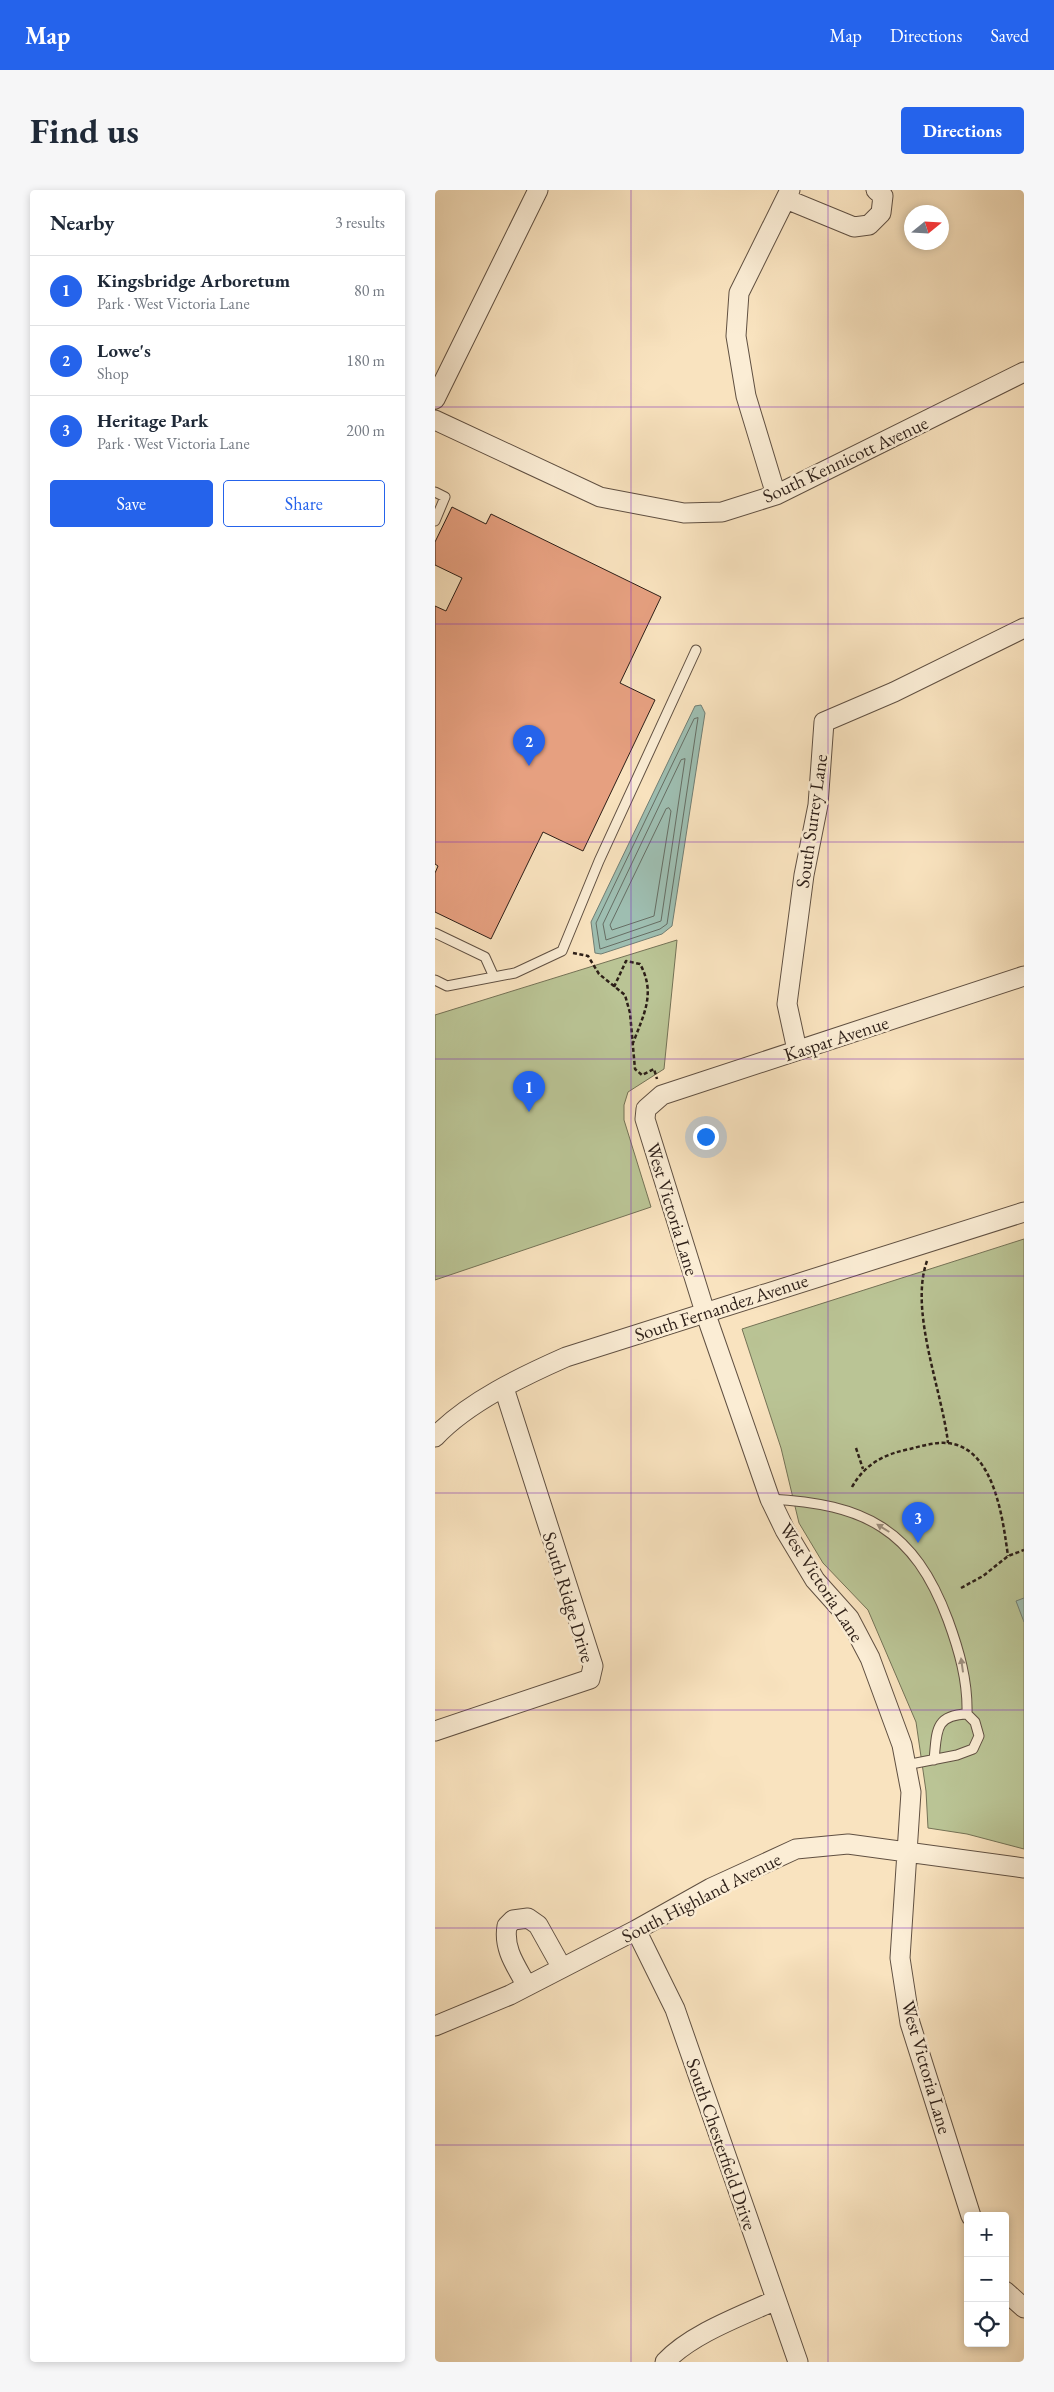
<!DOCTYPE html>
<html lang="en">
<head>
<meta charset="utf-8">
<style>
	body { margin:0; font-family:"EB Garamond",serif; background:#f6f6f7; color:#1f2937 }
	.controls { position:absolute; right:15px; bottom:15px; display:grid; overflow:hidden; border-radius:5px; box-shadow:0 2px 8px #0003 }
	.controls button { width:45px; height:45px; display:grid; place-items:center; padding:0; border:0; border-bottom:1px solid #e0e1e3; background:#fff; color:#1f2937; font:25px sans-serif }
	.compass { position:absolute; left:469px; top:15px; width:45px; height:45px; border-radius:50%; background:#fff; box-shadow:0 2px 8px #0003; rotate:72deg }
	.you { position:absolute; left:270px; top:946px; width:18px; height:18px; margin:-12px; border:4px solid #fff; border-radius:50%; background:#1a73e8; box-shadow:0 0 0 8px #1a73e833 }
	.badge { display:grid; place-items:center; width:32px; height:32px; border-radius:50%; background:#2563eb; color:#fff; font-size:16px; font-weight:700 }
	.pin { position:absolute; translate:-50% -41px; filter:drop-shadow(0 1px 2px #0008) }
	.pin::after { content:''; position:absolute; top:26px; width:18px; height:15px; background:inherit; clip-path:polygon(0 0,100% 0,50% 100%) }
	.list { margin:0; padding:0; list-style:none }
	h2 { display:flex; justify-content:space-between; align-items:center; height:65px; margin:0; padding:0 20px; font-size:21px }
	h2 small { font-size:16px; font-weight:400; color:#747a83 }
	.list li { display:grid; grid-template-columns:32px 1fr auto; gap:15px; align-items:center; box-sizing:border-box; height:70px; padding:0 20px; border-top:1px solid #e0e1e3 }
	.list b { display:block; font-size:19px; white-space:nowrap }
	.list p { margin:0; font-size:16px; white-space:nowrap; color:#747a83 }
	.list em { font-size:16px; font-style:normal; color:#747a83 }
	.actions { display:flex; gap:10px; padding:15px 20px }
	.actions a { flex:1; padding:11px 0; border:1px solid #2563eb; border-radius:5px; text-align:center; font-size:18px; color:#2563eb }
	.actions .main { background:#2563eb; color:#fff }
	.icon { flex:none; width:28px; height:28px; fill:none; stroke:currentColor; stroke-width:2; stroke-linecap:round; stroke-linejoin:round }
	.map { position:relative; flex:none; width:589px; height:2172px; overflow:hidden; border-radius:5px }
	header { display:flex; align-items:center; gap:30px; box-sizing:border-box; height:70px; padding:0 25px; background:#2563eb; color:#fff }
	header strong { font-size:24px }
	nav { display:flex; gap:28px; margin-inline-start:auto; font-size:18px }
	.intro { display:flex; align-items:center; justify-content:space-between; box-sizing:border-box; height:120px; padding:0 30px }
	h1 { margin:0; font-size:35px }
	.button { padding:12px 22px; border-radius:5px; background:#2563eb; color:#fff; font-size:18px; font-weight:700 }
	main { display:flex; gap:30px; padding:0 30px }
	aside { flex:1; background:#fff; border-radius:5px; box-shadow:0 2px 8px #0003 }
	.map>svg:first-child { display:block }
</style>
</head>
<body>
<header>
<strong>Map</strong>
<nav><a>Map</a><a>Directions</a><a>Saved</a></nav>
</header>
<div class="intro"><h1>Find us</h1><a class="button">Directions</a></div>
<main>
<aside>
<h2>Nearby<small>3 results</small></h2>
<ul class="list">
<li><span class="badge">1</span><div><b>Kingsbridge Arboretum</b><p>Park · West Victoria Lane</p></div><em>80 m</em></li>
<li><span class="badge">2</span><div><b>Lowe's</b><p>Shop</p></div><em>180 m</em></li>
<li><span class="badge">3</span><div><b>Heritage Park</b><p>Park · West Victoria Lane</p></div><em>200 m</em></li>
</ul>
<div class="actions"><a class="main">Save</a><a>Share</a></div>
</aside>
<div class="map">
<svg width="589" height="2172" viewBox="0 0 589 2172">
	<rect width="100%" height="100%" fill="#f9e3bf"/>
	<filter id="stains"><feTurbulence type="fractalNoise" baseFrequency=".004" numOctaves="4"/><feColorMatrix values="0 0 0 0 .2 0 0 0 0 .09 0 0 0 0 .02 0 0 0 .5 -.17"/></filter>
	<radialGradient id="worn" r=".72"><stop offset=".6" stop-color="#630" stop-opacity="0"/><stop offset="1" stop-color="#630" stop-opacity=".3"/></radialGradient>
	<!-- green -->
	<path fill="#bac495" stroke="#747256" d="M242,750L229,879L193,902L189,915V930L216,1017L0,1090V825Z
		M589,1049V1659L532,1644L493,1638L491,1601L481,1532L433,1420L388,1373L364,1333L346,1258L307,1139Z"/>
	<!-- water -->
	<path fill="#9ebeb1" stroke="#717e74" d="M266,515L270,523L237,736L227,744L166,764L160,763L156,732L260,516Z
		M589,1408V1432L581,1411Z"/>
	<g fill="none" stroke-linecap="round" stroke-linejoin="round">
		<!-- shore -->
		<path stroke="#666e64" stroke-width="1" d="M263,528L232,734L225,739L165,759L161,733L259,529Z
			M250,569L226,731L171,750L168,734L246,570Z
			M234,618L236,621L219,726L177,740L175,735L231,619Z"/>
	</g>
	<!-- building -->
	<path fill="#e6a080" stroke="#2d1f18" d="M17,317L51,334L56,324L226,407L185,493L220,510L148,661L108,642L56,749L0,722V683L3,676L0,674V416L11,421L27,388L0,375V352Z"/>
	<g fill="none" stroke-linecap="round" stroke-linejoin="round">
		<!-- lane casing -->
		<g stroke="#605042" stroke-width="11">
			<path id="lane" d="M0,302L10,307L0,331
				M0,743L50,767L59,787
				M0,790L12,796L80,783L127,761L164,671L261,460
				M335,1309C430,1314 479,1339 513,1430C524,1460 533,1491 532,1524
				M471,1575L522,1565L538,1559L544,1546L540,1532L532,1524C499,1525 502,1542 499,1570"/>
		</g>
		<!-- street casing -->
		<g stroke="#605042" stroke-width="21">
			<path id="street" d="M351,9L419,37L434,35L446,23L448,6L441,0
				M0,209L103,0
				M0,230L165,307L249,323L287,322L341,305L589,182
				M341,305L311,206L301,146L304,103L355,0
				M362,860L352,814L369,685L383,615L389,532L459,502L589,438
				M0,1247C33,1212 88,1186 131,1167L589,1022
				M0,1541L155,1489L158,1476L69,1198
				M201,1740L240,1819L363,2172
				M92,1796C81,1776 68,1759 72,1736L78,1730L93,1728L103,1735L127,1778
				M0,1836L75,1805L201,1740L276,1698L361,1659L413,1654L589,1678
				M536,2026L475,1833L465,1768L476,1602L467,1555L435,1468L414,1428L380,1390L350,1340L335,1309L270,1122L210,929L211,919L227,905L589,786
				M570,2101L589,2118
				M230,2172C256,2144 306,2126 341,2110"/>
		</g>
		<!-- path -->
		<path stroke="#2d1f18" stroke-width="2.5" stroke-dasharray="4 2.5" stroke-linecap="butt" d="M138,763L153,766L164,784L190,805L195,823L200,879L207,885L219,879L222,889
			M179,797L191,771L205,774C221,803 209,824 198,853
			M492,1071C474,1121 507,1200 513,1253
			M421,1258L428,1279
			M417,1297C430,1274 449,1264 475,1259C486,1256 500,1252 512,1253C560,1257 568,1331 573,1366
			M526,1398L548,1386L573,1366L589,1360"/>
		<!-- lane -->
		<use href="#lane" stroke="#fbedd5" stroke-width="9"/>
		<!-- street -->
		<use href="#street" stroke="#fbedd5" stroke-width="19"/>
	</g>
	<!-- one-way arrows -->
	<defs><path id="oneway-solid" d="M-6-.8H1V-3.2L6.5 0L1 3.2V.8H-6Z" transform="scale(1.25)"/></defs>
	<g fill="#9e9080">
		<use href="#oneway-solid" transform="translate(448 1338) rotate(-148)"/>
		<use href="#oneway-solid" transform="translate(527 1475) rotate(-98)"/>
	</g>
	<!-- grid -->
	<path fill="none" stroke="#7b2cbf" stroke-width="1" stroke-opacity="0.55" d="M196,0V2172M393,0V2172M0,217H589M0,434H589M0,652H589M0,869H589M0,1086H589M0,1303H589M0,1520H589M0,1738H589M0,1955H589"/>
	<g text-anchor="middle" stroke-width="5" stroke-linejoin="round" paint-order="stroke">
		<!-- street labels -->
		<g font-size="19" fill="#2d1f18" stroke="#fbedd5">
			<text transform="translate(410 269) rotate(-25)" y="7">South Kennicott Avenue</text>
			<text transform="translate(376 631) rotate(-82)" y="7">South Surrey Lane</text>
			<text transform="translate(401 848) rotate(-18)" y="7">Kaspar Avenue</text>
			<text transform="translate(238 1019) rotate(73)" y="7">West Victoria Lane</text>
			<text transform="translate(286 1117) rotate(-18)" y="7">South Fernandez Avenue</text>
			<text transform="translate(387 1392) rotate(57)" y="7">West Victoria Lane</text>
			<text transform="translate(134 1407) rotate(73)" y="7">South Ridge Drive</text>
			<text transform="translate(266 1707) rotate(-27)" y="7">South Highland Avenue</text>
			<text transform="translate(492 1877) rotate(74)" y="7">West Victoria Lane</text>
			<text transform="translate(287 1954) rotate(71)" y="7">South Chesterfield Drive</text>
		</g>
	</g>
	<rect width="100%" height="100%" filter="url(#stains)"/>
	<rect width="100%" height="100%" fill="url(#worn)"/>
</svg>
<div class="controls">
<button>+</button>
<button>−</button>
<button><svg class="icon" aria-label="locate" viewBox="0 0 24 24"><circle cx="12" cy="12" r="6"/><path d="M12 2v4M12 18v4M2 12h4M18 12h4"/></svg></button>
</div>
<svg class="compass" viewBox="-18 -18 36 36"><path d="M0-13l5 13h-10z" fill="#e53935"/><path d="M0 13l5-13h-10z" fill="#747a83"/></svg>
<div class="you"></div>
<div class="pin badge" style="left:94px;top:922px">1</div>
<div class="pin badge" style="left:94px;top:576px">2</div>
<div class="pin badge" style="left:483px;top:1353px">3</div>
</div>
</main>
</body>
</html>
